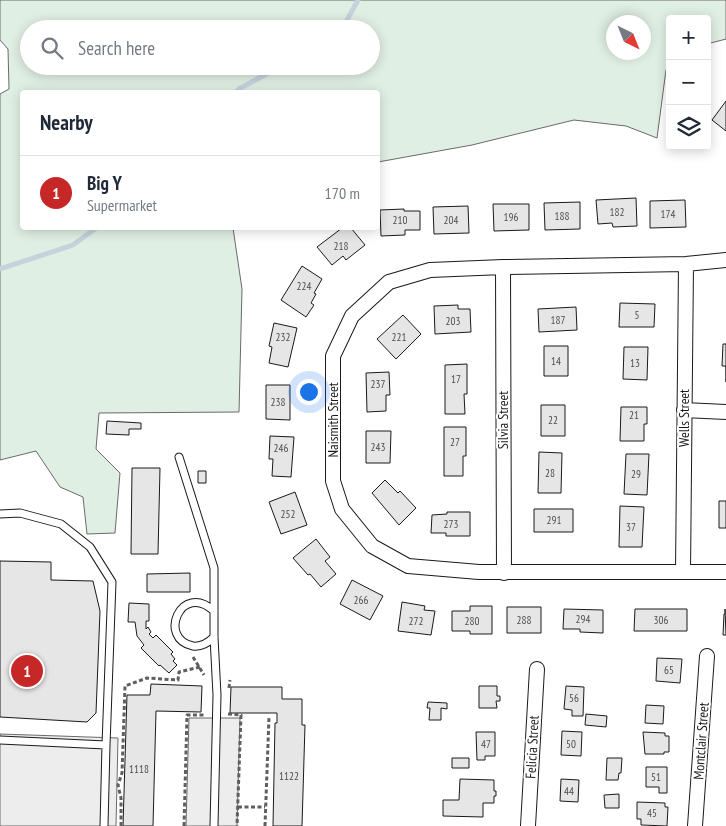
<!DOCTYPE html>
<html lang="en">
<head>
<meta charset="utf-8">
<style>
	body { margin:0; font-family:"PT Sans Narrow",sans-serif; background:#f6f6f7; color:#1f2937 }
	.controls { position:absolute; right:15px; top:15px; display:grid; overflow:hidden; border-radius:5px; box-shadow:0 2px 12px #0003 }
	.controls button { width:45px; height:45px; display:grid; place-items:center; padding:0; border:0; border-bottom:1px solid #e0e1e3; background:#fff; color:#1f2937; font:25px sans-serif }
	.compass { position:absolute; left:606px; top:15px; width:45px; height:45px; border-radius:50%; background:#fff; box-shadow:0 2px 12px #0003; rotate:137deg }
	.you { position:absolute; left:308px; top:391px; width:18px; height:18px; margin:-12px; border:4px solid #fff; border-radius:50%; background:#1a73e8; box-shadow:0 0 0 8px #1a73e833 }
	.badge { display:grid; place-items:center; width:32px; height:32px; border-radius:50%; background:#c62828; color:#fff; font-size:16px; font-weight:700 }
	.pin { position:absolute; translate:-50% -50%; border:2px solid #fff; box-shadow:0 1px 5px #0006 }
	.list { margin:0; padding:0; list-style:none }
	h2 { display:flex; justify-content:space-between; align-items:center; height:65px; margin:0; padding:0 20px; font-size:21px }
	h2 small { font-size:16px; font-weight:400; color:#747a83 }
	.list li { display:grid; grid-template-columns:32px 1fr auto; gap:15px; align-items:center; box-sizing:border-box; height:75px; padding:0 20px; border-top:1px solid #e0e1e3 }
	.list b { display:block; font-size:19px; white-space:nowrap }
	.list p { margin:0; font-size:16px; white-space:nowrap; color:#747a83 }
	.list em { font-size:16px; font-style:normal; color:#747a83 }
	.icon { flex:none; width:28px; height:28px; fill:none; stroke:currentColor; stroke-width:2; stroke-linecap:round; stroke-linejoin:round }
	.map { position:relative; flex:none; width:726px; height:826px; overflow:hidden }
	.search { position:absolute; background:#fff; box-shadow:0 2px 12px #0003; left:20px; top:20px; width:360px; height:55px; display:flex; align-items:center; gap:12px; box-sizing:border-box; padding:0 18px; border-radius:28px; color:#747a83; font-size:19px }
	.panel { position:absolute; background:#fff; box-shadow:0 2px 12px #0003; left:20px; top:90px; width:360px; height:140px; border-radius:5px }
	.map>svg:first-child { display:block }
</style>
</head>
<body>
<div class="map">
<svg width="726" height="826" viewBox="0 0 726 826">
	<rect width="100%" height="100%" fill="#fff"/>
	<!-- green -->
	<path fill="#e0efe3" stroke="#6a6a6a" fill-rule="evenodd" d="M0,0H726V39L707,44V19H670V67L666,70L657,138L626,126L574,120L472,145L378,162V92H22V228H233L242,289L239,412L99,413L96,449L120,473L115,533L87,534L83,497L60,487L36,451L0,460V94L9,89L8,49L0,40ZM614,22H644V52H614ZM29,29H371V66H29Z"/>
	<!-- parking -->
	<path fill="#ededed" stroke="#6a6a6a" d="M189,718H240L237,826H186Z
		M0,734L118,738L116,826H0Z"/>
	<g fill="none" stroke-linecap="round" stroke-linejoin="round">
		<!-- stream -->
		<path stroke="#c6d2dc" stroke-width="5" d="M342,29L358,0
			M236,92L239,89L281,66
			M0,269L73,245L96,228"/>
	</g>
	<!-- building -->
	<path fill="#e6e6e6" stroke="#1a1a1a" d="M726,101V131L712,120Z
		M636,198L637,226L613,227L612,223L598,224L596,200Z
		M685,200L686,227L650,228V201Z
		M580,202V229L545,230L544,203Z
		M493,204H529V230L494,231Z
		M468,206L469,233L434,234L433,207Z
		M404,209V211H420V230H405V235L381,236L380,210Z
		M342,228H351L365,245L346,260L343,256L332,265L317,247Z
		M302,266L322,279L314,293L316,294L311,303L314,305L306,317L281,300Z
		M620,303L655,304L654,327H619Z
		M458,305V309H470L471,332L435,334L434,306Z
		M576,307L577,330L539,332L538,309Z
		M403,315L421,334L396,359L377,339Z
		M274,323L297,328L288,367L269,363L272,347L269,346Z
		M723,344H726V382V366H722Z
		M544,346H568V376H544Z
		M624,347H648L647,380L623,379Z
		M467,364V394H464L465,414H445V365Z
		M389,372L390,395H386V411L367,412L366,373Z
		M266,385H290V420L266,419Z
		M541,405H565V436H541Z
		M621,407H647V424H644V441H620Z
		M107,421L141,423V429H129V435L106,434Z
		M444,427H466V456H463V476H444Z
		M366,431H391L390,463H366Z
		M270,436L294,437L291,477L272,476L273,459H269Z
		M539,452L562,453L561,493H538Z
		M626,454H649L647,495L624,494Z
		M132,468H160L158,554H131Z
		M198,471H206V483H198Z
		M385,480L398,493L400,491L416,508L399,525L372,493Z
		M295,492L307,525L281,534L269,502Z
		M719,501H726V528H719Z
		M620,506L644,507L642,547H619Z
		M534,509H573V532H534Z
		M447,512H470V536H446V533H431L432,515L447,514Z
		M316,539L330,557L325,561L336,574L321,587L310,574L308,575L293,558Z
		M0,561L51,562V580L93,581L100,611L96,713L87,722L0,717Z
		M190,573V592H147V574Z
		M352,580L383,596L370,620L340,604Z
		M402,602L425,606L424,610L435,611L431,635L398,631Z
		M129,603L149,604V621H146V629L148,627L151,632L149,634L153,638L156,635L173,652L171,654L175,659L173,661L177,665L169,673L160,665L159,666L141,648L144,645L137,636L135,622H128Z
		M470,606H492V634H470V631H452V611H470Z
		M507,607H541V633H507Z
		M564,609L603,610V633L580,632V629H563Z
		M635,609H687V631H634Z
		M725,609L726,635H723L724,614H725Z
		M657,658L682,659L680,683L656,681Z
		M151,684L202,686L201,712L156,711L153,826H123L127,695H150Z
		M479,686H497V696H500V701H496L497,708H479Z
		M566,686L584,687L583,716H572V710L564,709Z
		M231,687H282V699H302V725H305L302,826H273L275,723H277V713H230Z
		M428,702L447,703V709L441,708V720H429L430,708H427Z
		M646,705L664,706L663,724L645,723Z
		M586,714L607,716L606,727L585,725Z
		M562,731L582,732L581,756L561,755Z
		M476,732H495V756H485V760H477Z
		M643,732L665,733V736H669V752H664V754H645Z
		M452,758H469V768H452Z
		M607,758H622L621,773H619L618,780H606Z
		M646,767H667V793H659V787H646Z
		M460,779L494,780V791H496V796H494V803H483V817L443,816V800H459Z
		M561,779L579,780L578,802L560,801Z
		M619,794V808H605L604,795Z
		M637,802L665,803V807H668L667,826L641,825V819H637Z"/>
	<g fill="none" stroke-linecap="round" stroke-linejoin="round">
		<!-- lane casing -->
		<g stroke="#1a1a1a" stroke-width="9">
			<path id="lane" d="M179,457L214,568V637L217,695L214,826
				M0,514L20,513L61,524L90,547L112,582L106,745
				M214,611C181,581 157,639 193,646C201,647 208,643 214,637
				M0,740L106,745L104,826"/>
		</g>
		<!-- street casing -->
		<g stroke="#1a1a1a" stroke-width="16">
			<path id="street" d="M726,260L686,264L503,267L430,270L389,282L352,316L333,356V481L342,509L372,546L408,566L479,572H726
				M503,267L504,573
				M684,410L726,412
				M683,572L686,264
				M528,826L537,669
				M695,826L707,656"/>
		</g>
		<!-- path -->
		<path stroke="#5f5f5f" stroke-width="3" stroke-dasharray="4 2.5" stroke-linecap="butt" d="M193,657L204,675
			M229,688L230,680
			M228,714L241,715L237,826
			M238,807H265
			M121,826V798L118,785L122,773L125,686L147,678L178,680L179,672L200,667
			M184,826L187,715H206
			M265,826L269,717"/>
		<!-- lane -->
		<use href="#lane" stroke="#fff" stroke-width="7"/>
		<!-- street -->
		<use href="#street" stroke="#fff" stroke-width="14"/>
	</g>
	<g text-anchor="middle" stroke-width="4" stroke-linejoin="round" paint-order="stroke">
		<!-- number labels -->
		<g font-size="11" fill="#4d4d4d">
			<text x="617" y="216">182</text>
			<text x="668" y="218">174</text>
			<text x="562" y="220">188</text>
			<text x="511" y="221">196</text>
			<text x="400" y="224">210</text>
			<text x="451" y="224">204</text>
			<text x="341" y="250">218</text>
			<text x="304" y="290">224</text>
			<text x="637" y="319">5</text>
			<text x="558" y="324">187</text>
			<text x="453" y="325">203</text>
			<text x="283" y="341">232</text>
			<text x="399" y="341">221</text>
			<text x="556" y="365">14</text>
			<text x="635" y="367">13</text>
			<text x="456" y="383">17</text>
			<text x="378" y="388">237</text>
			<text x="278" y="406">238</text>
			<text x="634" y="419">21</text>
			<text x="553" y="424">22</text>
			<text x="455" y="446">27</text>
			<text x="378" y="451">243</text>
			<text x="281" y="452">246</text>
			<text x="550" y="477">28</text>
			<text x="636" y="478">29</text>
			<text x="288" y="518">252</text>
			<text x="554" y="524">291</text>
			<text x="451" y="528">273</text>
			<text x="631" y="531">37</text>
			<text x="361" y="604">266</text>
			<text x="583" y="623">294</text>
			<text x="524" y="624">288</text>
			<text x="661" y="624">306</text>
			<text x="416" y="625">272</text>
			<text x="472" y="625">280</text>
			<text x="669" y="674">65</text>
			<text x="574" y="702">56</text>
			<text x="486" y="748">47</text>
			<text x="571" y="748">50</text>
			<text x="139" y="773">1118</text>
			<text x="289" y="780">1122</text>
			<text x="656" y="781">51</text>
			<text x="569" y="795">44</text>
			<text x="652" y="817">45</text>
		</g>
		<!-- street labels -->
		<g font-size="14" fill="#1a1a1a" stroke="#fff">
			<text transform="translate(684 418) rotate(-90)" y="5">Wells Street</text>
			<text transform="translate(333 420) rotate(-90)" y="5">Naismith Street</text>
			<text transform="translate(503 420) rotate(-90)" y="5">Silvia Street</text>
			<text transform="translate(701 741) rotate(-86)" y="5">Montclair Street</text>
			<text transform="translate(532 747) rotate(-87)" y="5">Felicia Street</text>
		</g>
	</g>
</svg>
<div class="controls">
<button>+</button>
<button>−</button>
<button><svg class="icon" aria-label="layers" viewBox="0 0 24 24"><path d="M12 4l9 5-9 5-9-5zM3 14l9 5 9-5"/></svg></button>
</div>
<svg class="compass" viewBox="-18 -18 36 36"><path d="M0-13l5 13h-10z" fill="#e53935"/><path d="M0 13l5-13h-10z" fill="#747a83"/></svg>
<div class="you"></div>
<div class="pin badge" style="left:27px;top:671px">1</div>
<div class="search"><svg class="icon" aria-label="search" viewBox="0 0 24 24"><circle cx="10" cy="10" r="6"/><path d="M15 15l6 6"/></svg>Search here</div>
<section class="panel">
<h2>Nearby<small></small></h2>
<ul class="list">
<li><span class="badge">1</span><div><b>Big Y</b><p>Supermarket</p></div><em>170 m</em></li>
</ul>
</section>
</div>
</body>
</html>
